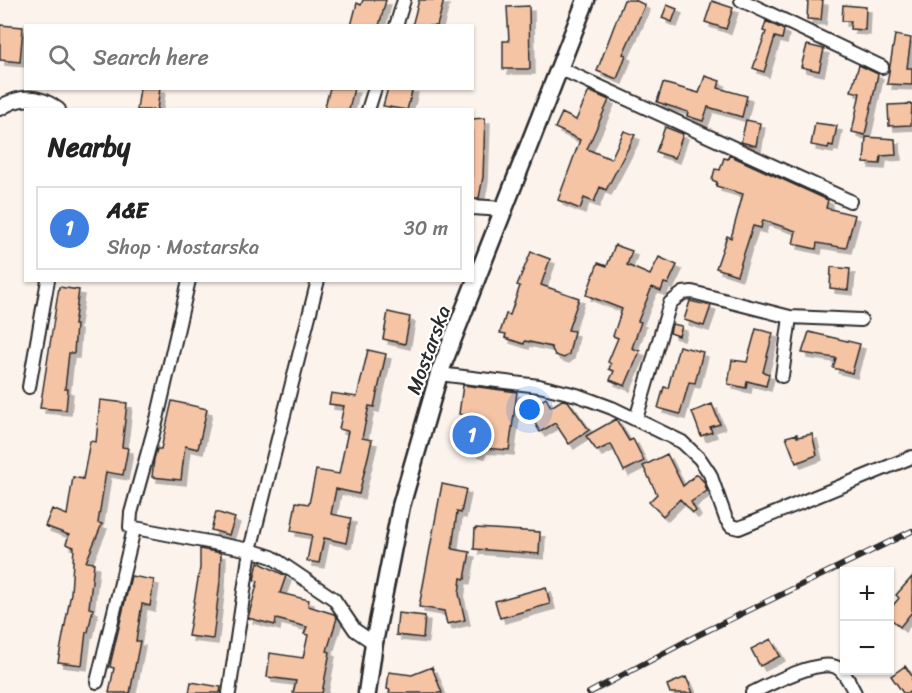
<!DOCTYPE html>
<html lang="en">
<head>
<meta charset="utf-8">
<style>
	body { margin:0; font-family:Sriracha,sans-serif; background:#f2f2f2; color:#222 }
	.controls { position:absolute; right:18px; bottom:18px; display:grid; overflow:hidden; border-radius:0px; box-shadow:0 2px 4px #0004 }
	.controls button { width:54px; height:54px; display:grid; place-items:center; padding:0; border:0; border-bottom:2px solid #e0e0e0; background:#fff; color:#222; font:30px sans-serif }
	.you { position:absolute; left:530px; top:410px; width:21px; height:21px; margin:-15px; border:4px solid #fff; border-radius:50%; background:#1a73e8; box-shadow:0 0 0 9px #1a73e833 }
	.badge { display:grid; place-items:center; width:39px; height:39px; border-radius:50%; background:#d93025; color:#fff; font-size:20px; font-weight:700 }
	.pin { position:absolute; translate:-50% -50%; border:3px solid #fff; box-shadow:0 2px 6px #0006 }
	.list { margin:0; padding:0; list-style:none }
	h2 { display:flex; justify-content:space-between; align-items:center; height:78px; margin:0; padding:0 24px; font-size:26px }
	h2 small { font-size:20px; font-weight:400; color:#767676 }
	.list li { display:grid; grid-template-columns:39px 1fr auto; gap:18px; align-items:center; box-sizing:border-box; height:84px; margin:0 12px 12px; padding:0 12px; border:2px solid #e0e0e0; border-radius:0px }
	.list b { display:block; font-size:22px; white-space:nowrap }
	.list p { margin:0; font-size:20px; white-space:nowrap; color:#767676 }
	.list em { font-size:20px; font-style:normal; color:#767676 }
	.icon { flex:none; width:33px; height:33px; fill:none; stroke:currentColor; stroke-width:2; stroke-linecap:round; stroke-linejoin:round }
	.map { position:relative; flex:none; width:912px; height:693px; overflow:hidden }
	.search { position:absolute; background:#fff; box-shadow:0 2px 4px #0004; left:24px; top:24px; width:450px; height:66px; display:flex; align-items:center; gap:15px; box-sizing:border-box; padding:0 21px; border-radius:0px; color:#767676; font-size:22px }
	.panel { position:absolute; background:#fff; box-shadow:0 2px 4px #0004; left:24px; top:108px; width:450px; height:174px; border-radius:0px }
	.map>svg:first-child { display:block }
</style>
</head>
<body>
<div class="map">
<svg width="912" height="693" viewBox="0 0 912 693">
	<defs>
		<filter id="shadow"><feDropShadow dx="5" dy="5" stdDeviation="0" flood-color="#0004"/></filter>
	</defs>
	<rect width="100%" height="100%" fill="#fdf3ed"/>
	<filter id="ink" filterUnits="userSpaceOnUse"><feTurbulence type="fractalNoise" baseFrequency=".0167" numOctaves="2"/><feDisplacementMap in="SourceGraphic" scale="12" xChannelSelector="R" yChannelSelector="G"/><feConvolveMatrix kernelMatrix="1 2 1 2 8 2 1 2 1" color-interpolation-filters="sRGB"/></filter>
	<g filter="url(#ink)">
		<!-- building -->
		<path fill="#f5c4a5" stroke="#2b2b2b" stroke-width="1.5" filter="url(#shadow)" d="M363,0H386L379,26H351L357,3L361,5Z
			M419,0H444L437,26H412Z
			M624,0H635L645,5L623,54L626,55L617,79L597,71Z
			M808,0H823L821,20L807,19Z
			M712,1L733,8L726,29L705,22Z
			M667,5L677,9L672,22L662,18Z
			M843,5L866,7L865,30L850,29L851,21H842Z
			M529,6L530,69H503V41H509L507,7Z
			M766,21L784,30L782,39L775,37L764,72L753,68L766,32L763,31Z
			M0,25L23,27L20,62L0,60Z
			M895,35L911,38L907,68H912V85L887,84Z
			M807,45L824,49L819,71L801,67Z
			M859,65L878,74L865,135L852,132L860,93L851,91Z
			M705,76L720,81L718,88L747,96L742,117L708,107L703,121L687,116L688,112L657,102L663,83L699,93Z
			M140,88H160L157,110H137Z
			M330,88H354L349,110H324Z
			M388,88H413L407,110L383,106Z
			M589,91L609,100L587,149L611,159L624,131L635,135L606,190L600,187L594,202L584,198L580,209L558,200L580,140L555,128L562,113L576,120Z
			M912,104L911,125L889,126L888,105Z
			M485,118L483,177L479,198H472V119Z
			M746,120L760,123L756,146L741,142Z
			M815,123L837,126L833,146L829,145L828,148L811,145Z
			M665,127L683,134L675,158L656,152Z
			M866,137L895,139L896,155L881,156L880,164L864,163Z
			M729,155L828,200L826,208L855,215L846,248L817,243L816,249L793,244L796,231L763,220L761,228L753,226L737,275L716,268L727,236L731,238L743,194L716,186L717,182L712,180L715,169L720,170L724,158L728,159Z
			M615,245L632,251L627,265L650,275L659,257L677,265L668,284L664,283L661,291L652,287L638,321L641,322L632,348L640,351L625,386L610,380L614,371L609,369L611,364L608,362L618,338L613,336L622,309L586,295L598,263L607,266Z
			M531,252L550,259L541,285L579,298L568,330L574,331L569,354L564,358L555,355L551,347L525,341L524,344L505,338L506,334L500,333L506,314L510,315L520,286L517,285Z
			M831,267L850,269L848,290L830,288Z
			M59,287L79,290L74,325H76L74,353H69L65,389H68L66,410L40,408Z
			M690,301L711,306L704,326L684,320Z
			M388,312L410,317L405,344L383,339Z
			M672,324L682,326L679,336L670,333Z
			M756,329L773,333L763,372L769,374L766,386L747,381L746,388L728,384L732,360L747,362Z
			M809,332L860,344L852,373L833,368L836,358L802,353Z
			M679,346L703,352L695,383L689,382L680,414L658,408L664,387L668,388Z
			M368,350L386,354L374,407L369,406L362,438L372,440L359,494L336,489L331,514L351,518L346,543L324,538L319,563L307,561L312,535L291,531L296,502L309,504L316,470L339,474L348,431L339,429L344,406L329,404L331,393L357,397Z
			M463,385L517,392L509,450L481,448L480,453L457,447L464,415L459,414Z
			M546,398L551,407L562,400L568,401L589,430L569,444L555,423L540,432L527,409Z
			M100,400L127,403L122,447L128,448L123,475L106,472L98,523L102,524L86,562L94,563L89,608L93,609L88,632H86L82,665L58,662L71,593L74,547L66,544L69,535L45,526L52,509L67,515L73,477L83,479L90,441L96,442Z
			M172,401L207,409L198,449L185,446L181,480L152,477L154,459L157,449H161Z
			M712,404L720,424L710,427L712,432L701,436L692,412Z
			M616,419L629,441L633,439L644,461L624,471L611,444L597,451L586,436Z
			M797,434V437L812,434L817,455L796,463L786,437Z
			M667,454L683,486L697,474L704,482L707,491L691,502L696,511L693,513L680,499L663,516L649,502L657,494L643,466Z
			M442,484L466,489L461,513L457,512L452,549L470,552L465,579L461,578L459,594L465,620L447,624L444,611L419,607Z
			M216,512L235,518L229,535L211,530Z
			M475,528L540,532L539,554L474,549Z
			M200,549L221,553L220,581L213,639L188,636L200,568Z
			M258,562L286,576L280,593L309,600L308,606L334,614L337,618L327,651L330,652L322,693H293L296,681L267,677L270,653L303,658L308,635L304,634L307,627L276,619L275,625L248,618L258,581L254,580Z
			M131,576L154,580L150,606L142,604L136,641H140L130,693H109L114,668L110,667L111,661Z
			M912,577V612L900,627L890,618V609L899,598L896,595Z
			M546,587L550,604L500,618L495,601Z
			M398,613L425,616L423,638L396,635Z
			M771,639L780,656L760,666L751,649Z
			M905,666L912,676V690L908,693H903L891,676Z
			M432,667L442,693H389L390,690L387,689L389,672L412,675Z
			M686,677L693,693H670L667,685Z
			M191,682L221,687L220,693H189Z"/>
		<g fill="none" stroke-linecap="round" stroke-linejoin="round">
			<!-- minor casing -->
			<g stroke="#2b2b2b" stroke-width="16">
				<path id="minor" d="M741,0L882,67
					M396,26L404,0
					M559,68L850,201
					M368,110L375,88
					M189,280L157,419L131,513L130,527L250,550L272,557L334,599L355,630L374,643
					M790,317L861,320
					M439,374L539,386L577,395L612,408L682,442L700,459L710,474L726,519L731,526L739,528L912,457
					M29,387L48,280
					M636,419L670,303L683,293L692,292L790,317L782,376
					M97,682L134,529
					M229,693L250,550L318,280
					M752,693C770,684 818,659 836,667C845,671 850,684 855,693"/>
			</g>
			<!-- tertiary casing -->
			<g stroke="#2b2b2b" stroke-width="18">
				<path id="tertiary" d="M0,108C20,95 39,95 58,110
					M472,207L504,209"/>
			</g>
			<!-- secondary casing -->
			<g stroke="#2b2b2b" stroke-width="21">
				<path id="secondary" d="M367,693L374,643L401,506L439,374L586,0"/>
			</g>
			<!-- minor -->
			<use href="#minor" stroke="#fff" stroke-width="12"/>
			<!-- tertiary -->
			<use href="#tertiary" stroke="#fff" stroke-width="14"/>
			<!-- secondary -->
			<use href="#secondary" stroke="#fff" stroke-width="16"/>
			<!-- rail casing -->
			<g stroke="#2b2b2b" stroke-width="6">
				<path id="rail" d="M589,693L698,635L912,531"/>
			</g>
			<!-- rail -->
			<use href="#rail" stroke="#fff" stroke-width="4" stroke-dasharray="11" stroke-linecap="butt"/>
		</g>
	</g>
	<g text-anchor="middle" stroke-width="4.5" stroke-linejoin="round" paint-order="stroke">
		<!-- street labels -->
		<g font-size="20" fill="#2b2b2b" stroke="#fff">
			<text transform="translate(428 350) rotate(-70)" y="7">Mostarska</text>
		</g>
	</g>
</svg>
<div class="controls">
<button>+</button>
<button>−</button>
</div>
<div class="you"></div>
<div class="pin badge" style="left:472px;top:435px;background:#3f7fe0">1</div>
<div class="search"><svg class="icon" aria-label="search" viewBox="0 0 24 24"><circle cx="10" cy="10" r="6"/><path d="M15 15l6 6"/></svg>Search here</div>
<section class="panel">
<h2>Nearby<small></small></h2>
<ul class="list">
<li><span class="badge" style="background:#3f7fe0">1</span><div><b>A&amp;E</b><p>Shop · Mostarska</p></div><em>30 m</em></li>
</ul>
</section>
</div>
</body>
</html>
